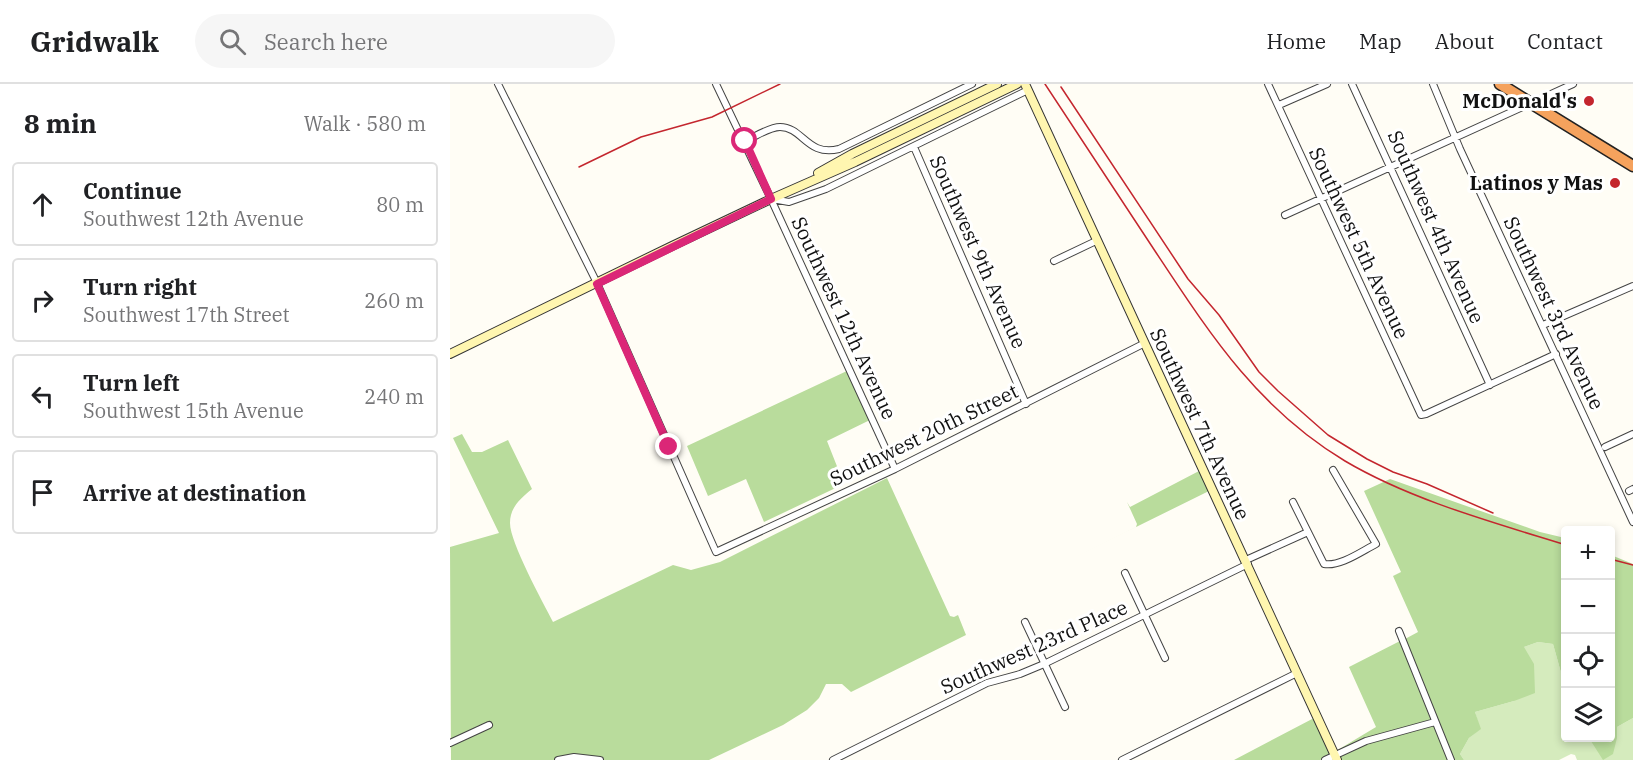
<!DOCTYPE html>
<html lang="en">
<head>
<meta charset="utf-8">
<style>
	body { margin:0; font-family:"IBM Plex Serif",serif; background:#f6f6f6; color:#202124 }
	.controls { position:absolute; right:18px; bottom:18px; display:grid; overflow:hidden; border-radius:6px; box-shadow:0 3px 9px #0003 }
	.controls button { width:54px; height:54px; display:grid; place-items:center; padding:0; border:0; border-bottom:2px solid #e0e0e0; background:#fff; color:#202124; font:30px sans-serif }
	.stop { position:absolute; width:18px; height:18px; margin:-14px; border:4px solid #db2777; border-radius:50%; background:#fff }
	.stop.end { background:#db2777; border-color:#fff; box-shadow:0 2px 6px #0008 }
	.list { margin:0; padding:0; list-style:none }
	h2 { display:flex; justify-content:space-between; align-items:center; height:78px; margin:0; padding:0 24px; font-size:26px }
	h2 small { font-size:20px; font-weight:400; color:#757577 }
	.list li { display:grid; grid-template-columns:39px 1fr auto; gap:18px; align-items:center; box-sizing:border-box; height:84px; margin:0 12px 12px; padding:0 12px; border:2px solid #e0e0e0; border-radius:6px }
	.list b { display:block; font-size:22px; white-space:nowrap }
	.list p { margin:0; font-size:20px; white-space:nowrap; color:#757577 }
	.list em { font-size:20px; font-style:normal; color:#757577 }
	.icon { flex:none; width:33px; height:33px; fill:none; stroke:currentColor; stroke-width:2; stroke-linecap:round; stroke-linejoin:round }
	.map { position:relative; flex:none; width:1183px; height:676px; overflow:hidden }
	header { display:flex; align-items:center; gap:36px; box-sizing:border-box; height:84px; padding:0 30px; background:#fff; border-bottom:2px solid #e0e0e0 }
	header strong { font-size:28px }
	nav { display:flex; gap:33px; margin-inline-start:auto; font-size:21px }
	.search { width:420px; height:54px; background:#f6f6f6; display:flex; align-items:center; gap:15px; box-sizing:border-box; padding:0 21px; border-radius:33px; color:#757577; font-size:22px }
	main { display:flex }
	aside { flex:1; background:#fff }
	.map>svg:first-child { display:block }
</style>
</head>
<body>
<header>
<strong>Gridwalk</strong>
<div class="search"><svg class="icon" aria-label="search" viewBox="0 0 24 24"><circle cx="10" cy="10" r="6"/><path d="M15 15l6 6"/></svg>Search here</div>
<nav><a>Home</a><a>Map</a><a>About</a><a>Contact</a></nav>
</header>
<main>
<aside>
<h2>8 min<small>Walk · 580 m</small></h2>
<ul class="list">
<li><svg class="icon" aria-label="ahead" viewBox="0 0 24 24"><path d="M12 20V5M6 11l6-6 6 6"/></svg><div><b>Continue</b><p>Southwest 12th Avenue</p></div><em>80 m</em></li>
<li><svg class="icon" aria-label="right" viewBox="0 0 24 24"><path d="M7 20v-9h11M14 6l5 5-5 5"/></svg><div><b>Turn right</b><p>Southwest 17th Street</p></div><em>260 m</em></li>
<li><svg class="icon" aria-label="left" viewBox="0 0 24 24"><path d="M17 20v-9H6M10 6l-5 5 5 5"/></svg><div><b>Turn left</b><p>Southwest 15th Avenue</p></div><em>240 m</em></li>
<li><svg class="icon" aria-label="arrive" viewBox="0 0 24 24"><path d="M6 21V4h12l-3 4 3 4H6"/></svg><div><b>Arrive at destination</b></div></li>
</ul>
</aside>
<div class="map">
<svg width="1183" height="676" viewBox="0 0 1183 676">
	<rect width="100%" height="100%" fill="#fffdf5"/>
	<!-- green -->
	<path fill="#d5ebbd" d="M1088,558L1103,560L1115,603L1116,654H1139L1141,657L1167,654V643L1183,634V676H1127L1125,671L1121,670L1109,676H1014L1010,670L1019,654L1030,645L1025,628L1064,617L1074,563Z"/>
	<!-- forest -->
	<path fill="#b9dc9c" d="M399,286L420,336L377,357L394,400L314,438L296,395L258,412L237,362Z
		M12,350L22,368H32L58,356L82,405C71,414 60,423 60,439C60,459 93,518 103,538L223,481L241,486L270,478L437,394L500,532L504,533L508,531L516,551L401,608L392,600H376L369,614L357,626L333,641L259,676H1L0,463L49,449L3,354Z
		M749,387L759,407L603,484L686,443L687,440L677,418L680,423Z
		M940,395L1090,448L1115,454V603L1103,560L1088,558L1074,563L1084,580L1085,609L1064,617L1025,628L1031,645L1019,654L1010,670L1014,676H1004L955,555L968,548L943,492L951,488L914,407Z
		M1161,471L1183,480V634L1167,643V654L1163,670L1153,676L1139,654H1160Z
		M950,557L981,636L916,654L886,667L926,643L899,583Z
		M864,634L881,669L870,676H784Z
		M984,641L998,676H890L888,672L917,659Z"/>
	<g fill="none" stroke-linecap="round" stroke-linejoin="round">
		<!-- street casing -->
		<g stroke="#444" stroke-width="8">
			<path id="street" d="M48,0L147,199L266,468L445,385L695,259
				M266,0L321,115L445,385
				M818,0L971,331L976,330L1106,270
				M902,0L1040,301
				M983,0L1010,65L1183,438
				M829,21L877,0
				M295,57C305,53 319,43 330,43C353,43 357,73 389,65L522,0
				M464,63L576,320
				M322,115L339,118L376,105L578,6
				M835,131L1123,0
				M604,177L646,157
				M1093,241L1183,202
				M1155,363L1183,350
				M1179,407L1183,405
				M843,418L874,480C890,483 912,467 926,460L883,386
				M796,476L858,448
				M675,489L715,574
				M575,538L615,623
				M949,547L1001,676
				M0,659L39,641
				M108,676L124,673L150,676
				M383,676L537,599L570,590L594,580L798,480
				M672,676L847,589
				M875,676L916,657L985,638"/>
		</g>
		<!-- secondary casing -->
		<g stroke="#333" stroke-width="10">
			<path id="secondary" d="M575,0L887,676
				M368,89L402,70L547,0
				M0,270L222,162L321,115L405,78L567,0"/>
		</g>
		<!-- highway casing -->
		<g stroke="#222" stroke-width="13">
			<path id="highway" d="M1050,0L1183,82"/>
		</g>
		<!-- street -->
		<use href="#street" stroke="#fff" stroke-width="6"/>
		<!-- secondary -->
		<use href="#secondary" stroke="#fff6b0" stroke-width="8"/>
		<!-- highway -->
		<use href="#highway" stroke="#f5a25d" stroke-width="10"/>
		<!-- rail -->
		<path stroke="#c4262e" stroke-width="1.5" d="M595,0C632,56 668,111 705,167C760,250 807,324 895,377C961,416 1042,438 1116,461
			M611,3L738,195L769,231L809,288L828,307L878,351L917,375L943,388L977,400L1043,429
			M129,83L191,53L262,33L330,0
			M1160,475L1183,481"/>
	</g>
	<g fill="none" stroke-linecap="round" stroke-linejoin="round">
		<!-- route -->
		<path stroke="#db2777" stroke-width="8" d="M219,363L147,200L321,115L295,57"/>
	</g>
	<!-- markers -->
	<g fill="#c4262e" stroke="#fff" stroke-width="2">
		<circle cx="1139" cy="17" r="6"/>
		<circle cx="1165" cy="99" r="6"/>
	</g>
	<g text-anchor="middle" stroke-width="6" stroke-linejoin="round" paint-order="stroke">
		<!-- poi labels -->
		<g font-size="20" font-weight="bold" fill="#111" stroke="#fff" text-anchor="end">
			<text x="1127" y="24">McDonald's</text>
			<text x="1153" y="106">Latinos y Mas</text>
		</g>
		<!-- street labels -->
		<g font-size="20" fill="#111" stroke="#fff">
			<text transform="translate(986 143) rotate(66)" y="7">Southwest 4th Avenue</text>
			<text transform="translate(909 159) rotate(65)" y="7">Southwest 5th Avenue</text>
			<text transform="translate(528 168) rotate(66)" y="7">Southwest 9th Avenue</text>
			<text transform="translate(1104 229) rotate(65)" y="7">Southwest 3rd Avenue</text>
			<text transform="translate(394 234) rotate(65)" y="7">Southwest 12th Avenue</text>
			<text transform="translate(750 340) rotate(65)" y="7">Southwest 7th Avenue</text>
			<text transform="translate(474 351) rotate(-26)" y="7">Southwest 20th Street</text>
			<text transform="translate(584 563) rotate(-24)" y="7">Southwest 23rd Place</text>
		</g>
	</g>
</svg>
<div class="controls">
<button>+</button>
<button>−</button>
<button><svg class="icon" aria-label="locate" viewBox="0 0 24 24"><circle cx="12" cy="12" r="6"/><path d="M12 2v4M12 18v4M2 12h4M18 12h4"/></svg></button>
<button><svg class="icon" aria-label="layers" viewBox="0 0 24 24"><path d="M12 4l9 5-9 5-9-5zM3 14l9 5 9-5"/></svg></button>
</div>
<div class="stop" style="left:295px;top:57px"></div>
<div class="stop end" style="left:219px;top:363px"></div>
</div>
</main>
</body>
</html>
